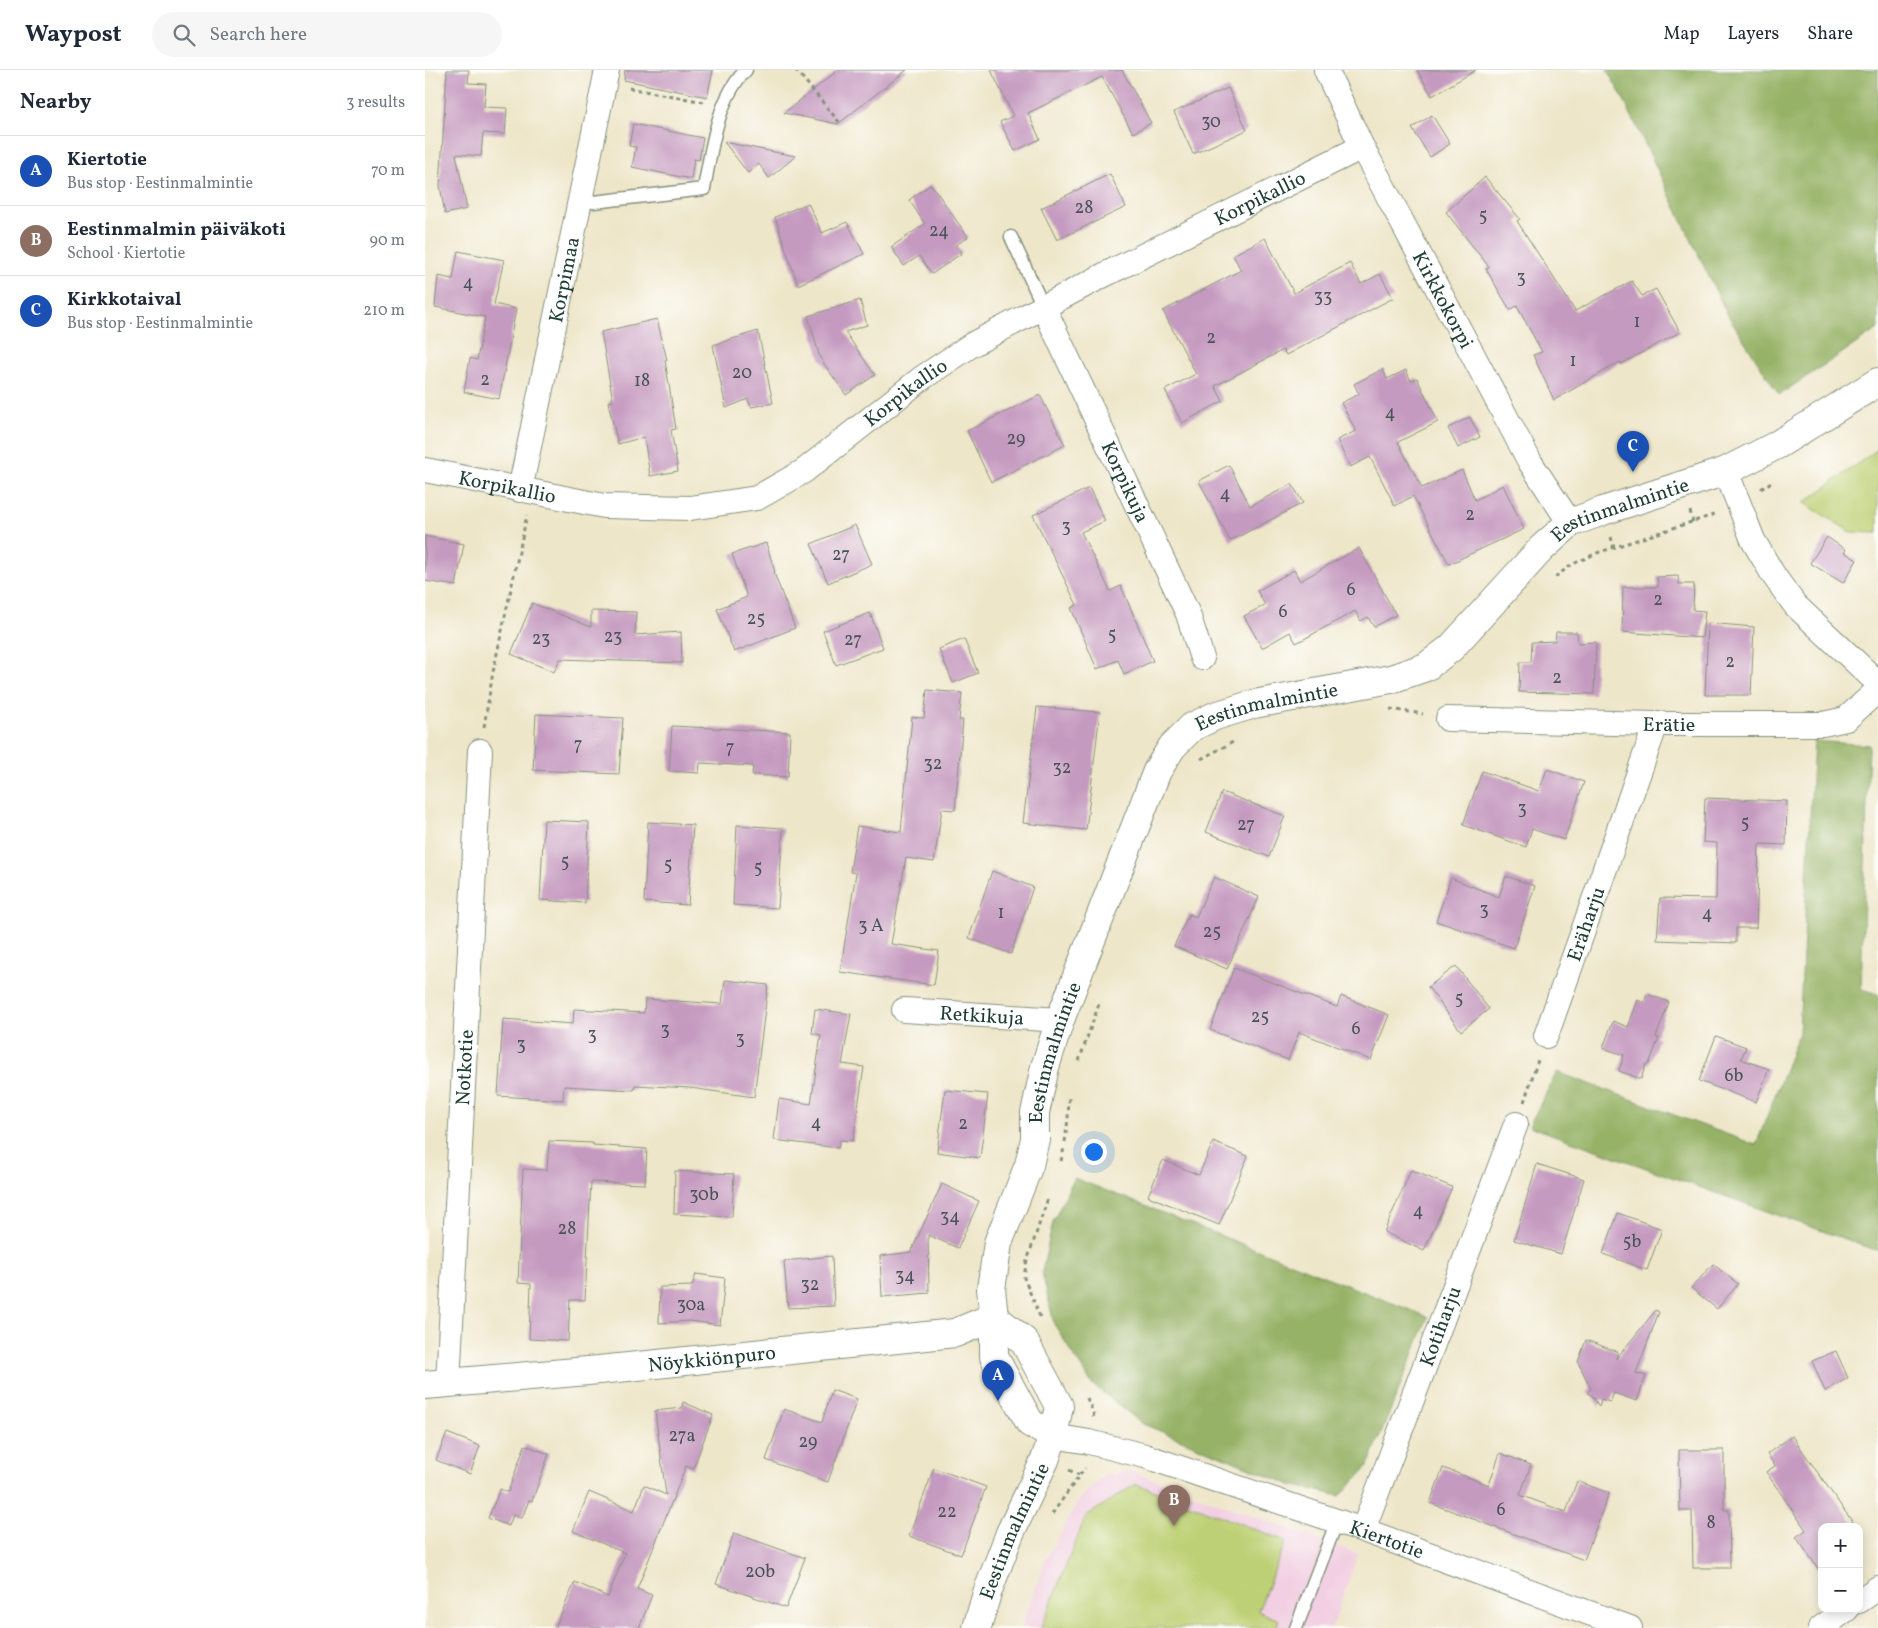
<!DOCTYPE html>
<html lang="en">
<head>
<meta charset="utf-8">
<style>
	body { margin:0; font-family:Vollkorn,serif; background:#f6f6f7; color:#1f2937 }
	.controls { position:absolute; right:15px; bottom:15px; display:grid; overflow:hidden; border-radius:10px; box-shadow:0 2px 12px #0003 }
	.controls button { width:45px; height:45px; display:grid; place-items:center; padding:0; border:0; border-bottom:1px solid #e0e1e3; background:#fff; color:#1f2937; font:25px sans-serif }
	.you { position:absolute; left:668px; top:1081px; width:18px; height:18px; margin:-12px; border:4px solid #fff; border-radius:50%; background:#1a73e8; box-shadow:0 0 0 8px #1a73e833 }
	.badge { display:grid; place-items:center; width:32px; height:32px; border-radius:50%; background:#2563eb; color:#fff; font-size:16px; font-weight:700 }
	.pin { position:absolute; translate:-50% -41px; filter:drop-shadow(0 1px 2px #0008) }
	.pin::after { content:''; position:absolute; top:26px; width:18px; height:15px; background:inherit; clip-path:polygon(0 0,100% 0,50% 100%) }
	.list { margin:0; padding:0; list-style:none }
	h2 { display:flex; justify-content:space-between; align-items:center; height:65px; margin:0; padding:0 20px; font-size:21px }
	h2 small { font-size:16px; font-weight:400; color:#747a83 }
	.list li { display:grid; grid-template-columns:32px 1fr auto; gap:15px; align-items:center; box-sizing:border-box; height:70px; padding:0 20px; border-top:1px solid #e0e1e3 }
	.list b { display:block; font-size:19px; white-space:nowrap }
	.list p { margin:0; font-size:16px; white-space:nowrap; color:#747a83 }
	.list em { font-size:16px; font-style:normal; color:#747a83 }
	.icon { flex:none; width:28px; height:28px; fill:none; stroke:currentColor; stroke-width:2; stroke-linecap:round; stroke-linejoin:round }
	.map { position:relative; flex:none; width:1453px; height:1558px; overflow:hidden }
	header { display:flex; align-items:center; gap:30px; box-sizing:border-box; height:70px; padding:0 25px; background:#fff; border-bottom:1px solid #e0e1e3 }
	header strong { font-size:24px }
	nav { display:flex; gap:28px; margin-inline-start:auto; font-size:18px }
	.search { width:350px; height:45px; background:#f6f6f7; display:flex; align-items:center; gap:12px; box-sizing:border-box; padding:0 18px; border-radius:28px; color:#747a83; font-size:19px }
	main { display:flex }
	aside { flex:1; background:#fff }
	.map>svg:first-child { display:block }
</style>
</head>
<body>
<header>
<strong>Waypost</strong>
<div class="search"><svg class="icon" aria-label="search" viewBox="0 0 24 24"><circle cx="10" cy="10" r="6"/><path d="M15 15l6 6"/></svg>Search here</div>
<nav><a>Map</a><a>Layers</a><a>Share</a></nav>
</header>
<main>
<aside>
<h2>Nearby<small>3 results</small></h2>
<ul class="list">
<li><span class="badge" style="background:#1a4fb4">A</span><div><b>Kiertotie</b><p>Bus stop · Eestinmalmintie</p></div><em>70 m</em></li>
<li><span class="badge" style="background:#8d6e63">B</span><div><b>Eestinmalmin päiväkoti</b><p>School · Kiertotie</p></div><em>90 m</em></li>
<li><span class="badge" style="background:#1a4fb4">C</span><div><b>Kirkkotaival</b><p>Bus stop · Eestinmalmintie</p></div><em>210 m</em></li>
</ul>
</aside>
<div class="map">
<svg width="1453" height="1558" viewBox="0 0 1453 1558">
	<rect width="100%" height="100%" fill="#fdfcf7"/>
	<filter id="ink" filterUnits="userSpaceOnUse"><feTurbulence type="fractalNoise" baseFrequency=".02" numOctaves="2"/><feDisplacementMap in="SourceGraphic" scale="10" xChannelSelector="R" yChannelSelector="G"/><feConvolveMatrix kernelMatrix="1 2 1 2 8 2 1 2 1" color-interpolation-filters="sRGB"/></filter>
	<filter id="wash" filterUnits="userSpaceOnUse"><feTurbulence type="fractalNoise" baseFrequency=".0096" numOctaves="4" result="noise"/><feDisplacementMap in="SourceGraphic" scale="20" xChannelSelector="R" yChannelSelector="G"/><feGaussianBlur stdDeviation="1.12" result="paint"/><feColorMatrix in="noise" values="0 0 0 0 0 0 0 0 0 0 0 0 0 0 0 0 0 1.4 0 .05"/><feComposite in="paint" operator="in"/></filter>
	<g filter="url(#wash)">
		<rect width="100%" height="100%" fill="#eee6c9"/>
		<!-- built -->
		<path fill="#f2cfe2" d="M705,1401L933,1484L907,1558H596L621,1489L655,1428L681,1404Z"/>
		<!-- green -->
		<path fill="#bdd074" stroke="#6e8654" d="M1453,379V463L1426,462L1379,433Z
			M711,1414L861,1471L833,1541L854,1550L851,1558H616L661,1446Z"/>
		<!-- forest -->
		<path fill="#96b266" stroke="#5a784d" d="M1182,0H1453V259L1354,325L1301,242L1198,28Z
			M1389,671L1444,675L1436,919L1453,924V1181L1104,1056L1132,1002L1331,1075L1374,963Z
			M649,1108L1003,1247L943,1396L915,1426L866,1415L718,1354L667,1314L629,1254L617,1202L628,1152Z"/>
		<g id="blocks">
			<!-- building -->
			<path fill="#c59ac0" d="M22,0H44L43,13L61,14L59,37L82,38L80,64L58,63L56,86L31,84L42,139L20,144L15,116Z
				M200,0H288L282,27L199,10Z
				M413,0H482L413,54L359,43Z
				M566,0H697L726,53L708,63L677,7L603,43L615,69L590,81L575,52L588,46Z
				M992,0H1051L1007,26Z
				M803,18L822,60L768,84L749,42Z
				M1007,45L1025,74L1005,87L987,58Z
				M208,54L278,68L274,90L269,89L266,109L207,97L211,77L204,76Z
				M299,72L349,82L371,86L344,108L334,94L323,103Z
				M685,104L701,137L632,170L616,138Z
				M1060,107L1095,149L1092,151L1150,241L1207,211L1217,226L1231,219L1255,262L1196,294L1195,292L1129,330L1108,285L1117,282L1092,236L1085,240L1061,199L1064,197L1021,142Z
				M506,114L543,167L531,175L537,183L507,204L494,186L479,196L466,177L500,154L484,130Z
				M383,133L397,163L422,152L439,184L373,215L350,147Z
				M840,168L869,223L925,193L936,214L955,204L968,228L861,285L858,280L790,316L798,331L757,353L740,320L771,304L738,241L816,200L808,185Z
				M33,181L79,190L69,234L91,239L74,329L39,322L45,288L52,290L60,247L10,237L13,206L28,209Z
				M435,230L442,255L420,262L450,305L421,325L395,288L383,246Z
				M232,249L242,290H240L251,359L246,360L253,401L225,406L219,367L193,374L183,332L188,331L176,262Z
				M333,261L348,333L326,337L323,329L301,338L288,275Z
				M958,299L962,309L981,300L986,311L992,308L1013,352L973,372L997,418L1037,400L1050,430L1078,415L1099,459L1024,494L988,426L970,436L945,387L925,397L912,370L931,361L916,333L934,324L929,314Z
				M615,325L640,375L566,412L542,361Z
				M1045,347L1055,367L1033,378L1023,358Z
				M804,395L825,436L867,414L878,433L805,471L774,411Z
				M664,418L680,451L656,462L685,521L696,516L728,591L699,604L693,590L672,599L646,538L652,535L608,445Z
				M430,455L447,494L403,513L386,474Z
				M0,466L39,474L31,516L0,511Z
				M1402,467L1421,480L1419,482L1432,490L1418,513L1385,493Z
				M341,473L350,502L349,503L370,558L309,582L292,539L322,527L307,484Z
				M934,478L971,545L949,557L943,547L936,551L930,541L879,569L871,573L865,562L837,578L819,546L840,535L832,521L869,500L875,511Z
				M1253,506L1254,514H1269L1268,540L1280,541L1277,568L1197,562L1198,517H1233L1232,507Z
				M107,533L166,557V541L211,542L210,565L256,562L257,593L135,589L129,602L86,584Z
				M445,543L458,578L411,595L398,561Z
				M1283,553L1329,557L1326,625H1280Z
				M1131,562H1152L1153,573L1171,572L1169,624L1094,622L1095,592H1106L1107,572L1130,571Z
				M539,569L553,603L528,613L514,579Z
				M502,620L537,623L534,650H538L530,740L517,739L509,792L481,788L466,874L514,881L509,915L415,902L431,803L425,802L432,756L476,762L487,647L499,648Z
				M612,637L675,642L661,760L598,753Z
				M111,644L198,648L194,704L108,700Z
				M247,656L365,662L363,707L327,705L328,696L275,693L274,703L244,701Z
				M1122,699L1159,712L1139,770L1107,759L1101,777L1038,755L1057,701L1114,721Z
				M797,722L860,746L844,787L781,762Z
				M1280,728L1362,731L1361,775L1334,774L1331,858H1311V873L1232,870L1235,828L1291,829L1292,773L1278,772Z
				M119,750L164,752L160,833L115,830Z
				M223,752L268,755L263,835L219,832Z
				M312,755L358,758L353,838L308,835Z
				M567,801L608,817L586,884L544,868Z
				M1081,806L1110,816L1089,878L1011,851L1026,808L1074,827Z
				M789,807L834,827L802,899L749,876L764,844L771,847Z
				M1031,896L1064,939L1036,961L1003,917Z
				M809,898L912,937L916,926L964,945L946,990L874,962L863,990L785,960Z
				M300,910L343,915L329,1027L265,1018L210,1015L209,1020L139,1016L138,1030L73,1026L78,949L148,954L149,939L219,943L220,929L297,934Z
				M1222,924L1244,932L1231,967L1234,968L1224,994H1221L1216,1009L1194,1001L1199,985L1178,978L1188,951L1203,957L1213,930L1219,933Z
				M390,939L426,944L417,994L439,997L428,1071L415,1070L413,1078L349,1070L354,1029L386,1034L396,965L387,963Z
				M1291,966L1321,977L1316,989L1344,999L1331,1032L1274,1011Z
				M520,1020L563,1024L555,1088L512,1082Z
				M124,1071L168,1073V1075L222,1079L220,1114L166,1112L160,1230H145L143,1271L104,1269L106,1214L93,1213L98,1099L122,1100Z
				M788,1072L823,1086L794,1155L723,1126L738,1090L774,1105Z
				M1112,1094L1159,1109L1136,1184L1089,1170Z
				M986,1100L1027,1117L999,1181L959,1162Z
				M250,1101L309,1104L307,1147L249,1144Z
				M517,1114L554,1131L533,1178L503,1165L504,1223L457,1227L455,1186L486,1182Z
				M1193,1143L1237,1159L1222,1200L1178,1184Z
				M407,1186L409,1236L363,1238L359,1191Z
				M1288,1194L1313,1214L1292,1239L1266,1218Z
				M271,1204L300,1208L295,1255L264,1251L234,1253L235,1217L267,1216Z
				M1231,1240L1234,1242L1211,1303L1221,1306L1212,1331L1189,1323L1185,1332L1176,1329L1174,1337L1168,1326L1162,1323L1166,1319L1153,1292L1161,1270L1193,1282L1191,1289Z
				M1411,1281L1423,1308L1400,1321L1387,1291Z
				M407,1320L432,1329L403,1412L341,1390L359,1339L397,1352Z
				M258,1332L288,1345L268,1399L261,1396L212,1519L227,1525L214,1558H130L150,1512L183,1527L200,1483L148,1461L164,1422L209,1441L219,1415L241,1425L230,1341L257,1338Z
				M22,1363L55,1376L45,1404L11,1390Z
				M1367,1366L1431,1457H1397V1504L1371,1467L1381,1460L1341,1402L1350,1396L1342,1384Z
				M100,1375L124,1384L107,1431L104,1430L97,1448L88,1445L84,1456L63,1448L75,1419L83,1422Z
				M1254,1380H1299V1440H1304L1305,1498H1268L1267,1441H1255Z
				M1075,1383L1106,1395L1095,1425L1141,1442L1152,1411L1184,1423L1159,1490L1005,1433L1018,1398L1064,1415Z
				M509,1398L561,1417L536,1485L484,1466Z
				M309,1463L380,1488L361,1538L291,1514Z"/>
		</g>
	</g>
	<g filter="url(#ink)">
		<use href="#blocks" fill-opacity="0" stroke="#86927e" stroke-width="1"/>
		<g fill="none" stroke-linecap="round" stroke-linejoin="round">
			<!-- service casing -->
			<g stroke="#86927e" stroke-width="15">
				<path id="service" d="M154,131L169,132L279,119C286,81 292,29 321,0
					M586,167L619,238
					M871,1558L912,1451"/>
			</g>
			<!-- minor casing -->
			<g stroke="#86927e" stroke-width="26">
				<g id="minor">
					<path id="s1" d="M901,0L937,77L1105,392L1145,453"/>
					<path id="s2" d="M619,238L763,544L777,588"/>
					<path id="s3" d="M0,400L179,436L265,438L332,428L379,401L497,308L548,274L679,205L937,77"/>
					<path d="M1301,401L1328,470L1349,506L1370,535L1453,613"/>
					<path id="s4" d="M95,420L182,0"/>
					<path id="s5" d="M1023,649L1231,654H1398L1421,649L1453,620"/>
					<path id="s6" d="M479,940L635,950"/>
					<path id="s7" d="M1121,966L1231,654"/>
					<path id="s8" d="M23,1313L55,681"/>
					<path id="s9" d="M628,1366L664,1372L720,1386L938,1460L1205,1558"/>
					<path id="s10" d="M938,1460L1091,1054"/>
					<path d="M1434,1531L1453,1518"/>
					<path d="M1396,1558L1422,1539"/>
				</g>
			</g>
			<!-- tertiary casing -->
			<g stroke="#86927e" stroke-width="30">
				<g id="tertiary">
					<path id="s11" d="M0,1315L174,1300L530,1263L569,1247"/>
					<path id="s12" d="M628,1366L605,1353L569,1287V1247L566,1219L573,1173L604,1095L610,1069V1043L620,997L635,950L732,701L747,677L767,657L790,646L829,634L966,609L1001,597L1026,578L1117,478L1145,453L1178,441L1301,401L1352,375L1453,312"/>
					<path id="s13" d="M552,1558L562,1523L585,1463L620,1390L628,1366L634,1336L599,1271L569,1247"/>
				</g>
			</g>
			<!-- path -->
			<path stroke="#86927e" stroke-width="3" stroke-dasharray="4 4" stroke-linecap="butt" d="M371,0L414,52
				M204,18L279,32
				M1336,419L1349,410
				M1265,441L1268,452
				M1186,467L1189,478
				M1130,507L1148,494L1172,483L1291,444
				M965,639L998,644
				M59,657L68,602L102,445
				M776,689L808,672
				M654,991L675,931
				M1099,1032L1113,990
				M640,1072L643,1049L644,1026
				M636,1091L639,1078
				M615,1247L599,1208L601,1194L623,1128
				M662,1328L668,1342L669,1348
				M644,1400L654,1405
				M627,1444L660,1398"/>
			<!-- service -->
			<use href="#service" stroke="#fff" stroke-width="12"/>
			<!-- minor -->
			<use href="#minor" stroke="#fff" stroke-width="24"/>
			<!-- tertiary -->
			<use href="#tertiary" stroke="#fff" stroke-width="28"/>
		</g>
	</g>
	<g text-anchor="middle" stroke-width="4" stroke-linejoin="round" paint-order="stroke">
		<!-- number labels -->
		<g font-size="18" fill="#485457">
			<text x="786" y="57">30</text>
			<text x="659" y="143">28</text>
			<text x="1058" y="151">5</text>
			<text x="514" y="166">24</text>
			<text x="1096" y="213">3</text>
			<text x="43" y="218">4</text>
			<text x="898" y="232">33</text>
			<text x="1212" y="257">1</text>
			<text x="786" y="273">2</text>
			<text x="1148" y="296">1</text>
			<text x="317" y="308">20</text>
			<text x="60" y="315">2</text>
			<text x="217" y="316">18</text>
			<text x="965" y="348">4</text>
			<text x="591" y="374">29</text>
			<text x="800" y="429">4</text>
			<text x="1045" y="450">2</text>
			<text x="641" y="462">3</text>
			<text x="416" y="490">27</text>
			<text x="926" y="525">6</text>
			<text x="1233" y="535">2</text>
			<text x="858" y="547">6</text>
			<text x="331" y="554">25</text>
			<text x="687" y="570">5</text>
			<text x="188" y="572">23</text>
			<text x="116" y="574">23</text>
			<text x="428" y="575">27</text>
			<text x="1305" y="597">2</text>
			<text x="1132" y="613">2</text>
			<text x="153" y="680">7</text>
			<text x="305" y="683">7</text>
			<text x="508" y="699">32</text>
			<text x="637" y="703">32</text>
			<text x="1097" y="744">3</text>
			<text x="1320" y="758">5</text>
			<text x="821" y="760">27</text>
			<text x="140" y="797">5</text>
			<text x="243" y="800">5</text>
			<text x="333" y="803">5</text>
			<text x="1059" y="845">3</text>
			<text x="576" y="848">1</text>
			<text x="1282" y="849">4</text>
			<text x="446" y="861">3 A</text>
			<text x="787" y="867">25</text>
			<text x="1034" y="934">5</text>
			<text x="835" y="952">25</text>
			<text x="931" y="964">6</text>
			<text x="240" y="965">3</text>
			<text x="167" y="970">3</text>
			<text x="315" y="974">3</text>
			<text x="96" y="980">3</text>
			<text x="1309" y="1011">6b</text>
			<text x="391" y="1058">4</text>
			<text x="538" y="1059">2</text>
			<text x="279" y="1130">30b</text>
			<text x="993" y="1146">4</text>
			<text x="525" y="1152">34</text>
			<text x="142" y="1164">28</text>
			<text x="1207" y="1177">5b</text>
			<text x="480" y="1211">34</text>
			<text x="385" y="1220">32</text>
			<text x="266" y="1240">30a</text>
			<text x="257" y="1371">27a</text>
			<text x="383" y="1377">29</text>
			<text x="1076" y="1445">6</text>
			<text x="522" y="1447">22</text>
			<text x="1286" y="1458">8</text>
			<text x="335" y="1507">20b</text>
		</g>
		<!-- street labels -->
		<g font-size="20" fill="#1f3d34" stroke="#fdfcf7">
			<text dy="7" stroke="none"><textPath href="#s3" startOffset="924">Korpikallio</textPath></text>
			<text dy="7" stroke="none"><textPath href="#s4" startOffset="215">Korpimaa</textPath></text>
			<text dy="7" stroke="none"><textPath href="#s1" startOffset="258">Kirkkokorpi</textPath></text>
			<text dy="7" stroke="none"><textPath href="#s3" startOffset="519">Korpikallio</textPath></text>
			<text dy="7" stroke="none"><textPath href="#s2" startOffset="192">Korpikuja</textPath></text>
			<text dy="7" stroke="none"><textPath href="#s3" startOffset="84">Korpikallio</textPath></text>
			<text dy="7" stroke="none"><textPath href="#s12" startOffset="1271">Eestinmalmintie</textPath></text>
			<text dy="7" stroke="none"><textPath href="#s12" startOffset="851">Eestinmalmintie</textPath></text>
			<text dy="7" stroke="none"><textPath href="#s5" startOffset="221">Erätie</textPath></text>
			<text dy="7" stroke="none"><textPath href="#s7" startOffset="119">Eräharju</textPath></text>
			<text dy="7" stroke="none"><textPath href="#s6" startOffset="78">Retkikuja</textPath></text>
			<text dy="7" stroke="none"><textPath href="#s12" startOffset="416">Eestinmalmintie</textPath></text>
			<text dy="7" stroke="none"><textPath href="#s8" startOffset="316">Notkotie</textPath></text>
			<text dy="7" stroke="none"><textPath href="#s10" startOffset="218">Kotiharju</textPath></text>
			<text dy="7" stroke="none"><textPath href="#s11" startOffset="288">Nöykkiönpuro</textPath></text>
			<text dy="7" stroke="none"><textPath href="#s13" startOffset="104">Eestinmalmintie</textPath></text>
			<text dy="7" stroke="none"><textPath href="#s9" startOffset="350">Kiertotie</textPath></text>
		</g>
	</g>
</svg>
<div class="controls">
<button>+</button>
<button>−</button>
</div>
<div class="you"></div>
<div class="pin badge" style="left:573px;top:1331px;background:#1a4fb4">A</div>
<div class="pin badge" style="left:749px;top:1456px;background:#8d6e63">B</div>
<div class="pin badge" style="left:1208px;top:402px;background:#1a4fb4">C</div>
</div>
</main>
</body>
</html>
